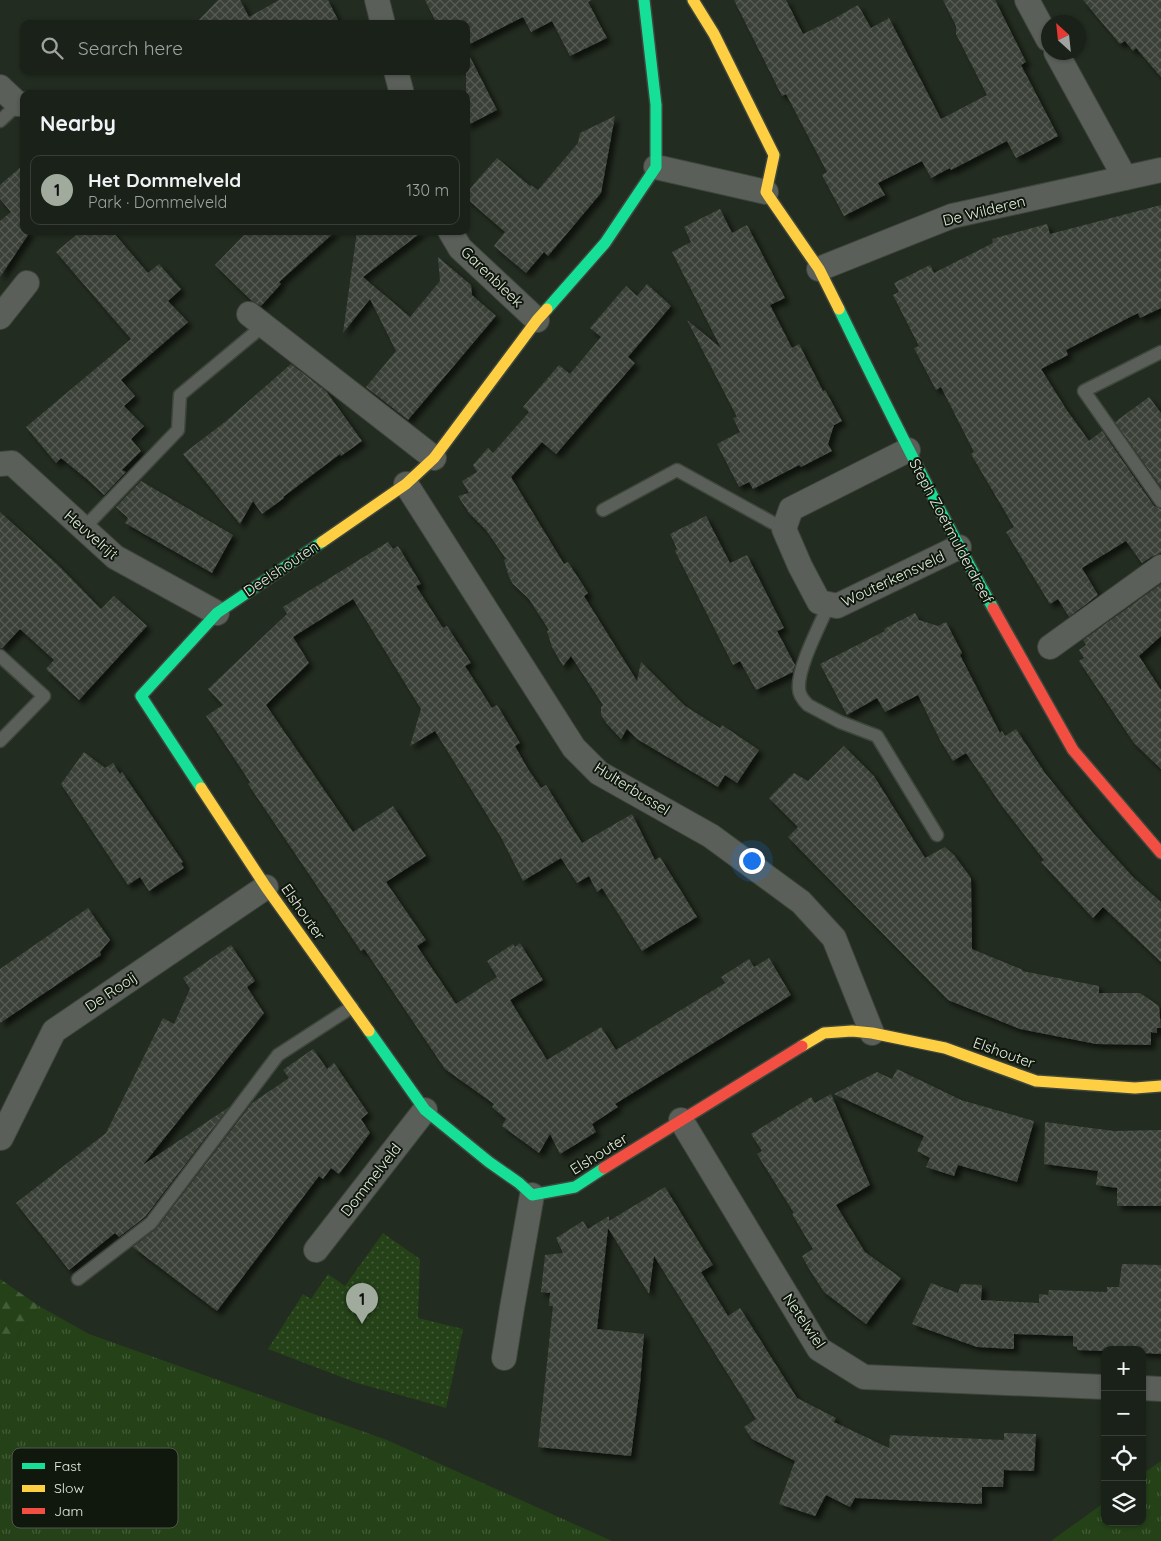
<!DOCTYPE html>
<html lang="en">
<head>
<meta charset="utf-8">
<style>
	body { margin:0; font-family:Quicksand,sans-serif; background:#232921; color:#f1f3f6 }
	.controls { position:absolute; right:15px; bottom:15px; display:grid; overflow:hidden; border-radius:10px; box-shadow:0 1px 4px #0004 }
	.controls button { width:45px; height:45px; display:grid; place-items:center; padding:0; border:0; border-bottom:1px solid #383e37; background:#1a2118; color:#f1f3f6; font:25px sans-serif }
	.compass { position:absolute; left:1041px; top:15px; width:45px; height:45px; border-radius:50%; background:#1a2118; box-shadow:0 1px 4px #0004; rotate:333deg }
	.you { position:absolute; left:751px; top:860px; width:18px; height:18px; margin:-12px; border:4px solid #fff; border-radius:50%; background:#1a73e8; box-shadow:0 0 0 8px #1a73e833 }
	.badge { display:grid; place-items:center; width:32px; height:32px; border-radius:50%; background:#a0ab9d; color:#111; font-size:16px; font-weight:700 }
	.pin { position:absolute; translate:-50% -41px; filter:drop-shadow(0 1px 2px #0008) }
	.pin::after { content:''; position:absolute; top:26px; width:18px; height:15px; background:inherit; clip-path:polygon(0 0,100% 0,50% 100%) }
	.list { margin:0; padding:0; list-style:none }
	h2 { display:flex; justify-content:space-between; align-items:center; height:65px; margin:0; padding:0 20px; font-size:21px }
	h2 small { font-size:16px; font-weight:400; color:#9fa3a2 }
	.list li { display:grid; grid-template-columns:32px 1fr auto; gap:15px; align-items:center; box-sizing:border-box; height:70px; margin:0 10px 10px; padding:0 10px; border:1px solid #383e37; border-radius:10px }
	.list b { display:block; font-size:19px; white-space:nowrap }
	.list p { margin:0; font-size:16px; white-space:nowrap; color:#9fa3a2 }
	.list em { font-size:16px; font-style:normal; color:#9fa3a2 }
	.icon { flex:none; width:28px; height:28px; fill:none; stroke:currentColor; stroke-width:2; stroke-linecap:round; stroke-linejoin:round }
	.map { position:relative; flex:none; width:1161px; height:1541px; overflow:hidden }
	.search { position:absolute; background:#1a2118; box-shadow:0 1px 4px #0004; left:20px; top:20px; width:450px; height:55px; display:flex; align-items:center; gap:12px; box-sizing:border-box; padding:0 18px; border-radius:10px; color:#9fa3a2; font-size:19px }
	.panel { position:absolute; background:#1a2118; box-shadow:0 1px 4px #0004; left:20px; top:90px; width:450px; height:145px; border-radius:10px }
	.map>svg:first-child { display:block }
</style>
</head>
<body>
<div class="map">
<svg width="1161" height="1541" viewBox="0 0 1161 1541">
	<defs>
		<pattern id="grass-tufts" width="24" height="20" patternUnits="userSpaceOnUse" patternTransform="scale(1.25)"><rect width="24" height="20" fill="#244118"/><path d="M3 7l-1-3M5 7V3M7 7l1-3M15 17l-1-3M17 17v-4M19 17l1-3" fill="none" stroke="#445d39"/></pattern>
		<pattern id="forest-firs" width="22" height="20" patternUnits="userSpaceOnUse" patternTransform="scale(1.25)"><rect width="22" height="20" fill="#244118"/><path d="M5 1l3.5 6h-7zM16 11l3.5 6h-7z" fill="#445d39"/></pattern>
		<pattern id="park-dots" width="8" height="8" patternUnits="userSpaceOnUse" patternTransform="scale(1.25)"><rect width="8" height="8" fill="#244118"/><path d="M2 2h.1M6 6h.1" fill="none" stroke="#445d39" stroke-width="1.8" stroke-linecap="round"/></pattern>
		<pattern id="building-cross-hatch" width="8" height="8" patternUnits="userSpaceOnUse" patternTransform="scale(1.25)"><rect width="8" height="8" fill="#3a4137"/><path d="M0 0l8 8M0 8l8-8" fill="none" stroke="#565d54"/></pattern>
		<filter id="shadow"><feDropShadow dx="4.5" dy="4.5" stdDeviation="2.5" flood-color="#0009"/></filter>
	</defs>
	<rect width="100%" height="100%" fill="#232c20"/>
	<!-- grass -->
	<path fill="url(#grass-tufts)" d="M39,1306L89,1334L387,1440L612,1541H0V1361Z
		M1161,1461V1541H1051L1105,1502V1522H1142V1474Z"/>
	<!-- forest -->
	<path fill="url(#forest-firs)" d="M0,1279L39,1306L0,1361Z"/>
	<!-- park -->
	<path fill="url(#park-dots)" d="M383,1233L420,1259L418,1318L463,1329L446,1408L357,1383L268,1349L303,1294L311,1299L328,1274L345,1286Z"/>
	<!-- building -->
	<path fill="url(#building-cross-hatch)" filter="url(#shadow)" d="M218,0H240L249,17L279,0H328L340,24H195Z
		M425,0H591L588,2L607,38L570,56L552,21L531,32L523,17L466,46V24H437Z
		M734,0H786L803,34L828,22L858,5L871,28L889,18L941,119L987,95L956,34V26L943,0H995L1026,62L1021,65L1058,136L1016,158L1007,141L951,170L950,168L931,178L922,161L878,183L885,195L844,216L822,175L827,172L786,94L782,96Z
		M1083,0H1161V77L1136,48L1133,51L1125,41L1120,44Z
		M466,49L497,110L466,126Z
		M615,116L601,193L548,256L544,252L526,273L494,246L505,232L466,198V193L497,158L530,186L531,185L538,190L578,143L580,133Z
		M24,164V231L30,232L0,277V221L11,212L0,199V185Z
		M1161,205V308L1140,318L1138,313L1066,350L1068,355L1041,369L1066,409L1089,441L1102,431L1154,506L1161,509V553L1153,556L1142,563L1126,541L1082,568L1098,595L1069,617L1058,599L1050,604L1006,532L1014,527L971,454L974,452L941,387L936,390L914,348L919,346L893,295L899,292L894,283L930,265L934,273L993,243L992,239L1047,224L1050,234Z
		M720,209L732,233L747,225L785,298L770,305L792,348L799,344L823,391L825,390L842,421L834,425L828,444L832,451L801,467L799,465L753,489L749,482L739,487L717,444L740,432L733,418L737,417L687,320L721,348L672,252L691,242L684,227Z
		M81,231H112L148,273L159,264L181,289L168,301L188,322L121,380L135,396L124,406L144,426L131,439L141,451L122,470L126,472L104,495L88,480L61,458L56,463L26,427L131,339L56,252Z
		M248,231H336L279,282L281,284L261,306L252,301L215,265Z
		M357,231H423L363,277L410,317L440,281L438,257L471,285L472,295L496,316L408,420L366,387L396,351L370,299L343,333Z
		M647,284L671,306L628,357L635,363L556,454L542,442L511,477L564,564L568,562L588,593L584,596L637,681L641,662L685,706L720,728L722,725L759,750L737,783L725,775L718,787L637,739L627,729L621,739L607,724L601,715V707L603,705L571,656L563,666L552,647L547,631L549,630L529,599L513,584L509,577L504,560L506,559L486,530L469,513L458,496L469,493L462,481L477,472L473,465L488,448L493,453L529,412L523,407L559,365L570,374L601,337L590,328L626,286L637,296Z
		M291,364L326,391L362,441L341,456L340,454L283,497L284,498L262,514L253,501L240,524L183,454L225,422Z
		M1149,397L1161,413V487L1115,422Z
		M141,481L233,535L212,573L125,523L128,518L116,507Z
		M0,512L59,566L101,609L114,596L147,626L79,700L46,669L54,660L20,629L2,648H0Z
		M706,516L730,563L747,555L784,628L777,631L795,665L793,672L756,690L740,661L733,665L675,551L677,549L670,534Z
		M388,542L393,549L398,546L421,584L416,586L443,628L447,626L471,663L465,666L492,708L497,705L520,743L515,746L528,769L541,788L546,785L582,843L632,814L655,860L660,857L697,917L642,951L602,888L597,892L589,876L577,883L561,858L523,881L502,839L435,731L410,746L421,709L353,599L293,637L309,663L266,705L353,832L393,806L426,856L386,882L426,940L417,946L456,1004L497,977L487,961L513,944L515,947L520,943L543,980L510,1000L547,1060L601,1027L616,1050L725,983L721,977L749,959L754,967L769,958L791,995L615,1104L618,1107L592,1124L596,1132L560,1154L550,1134L539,1153L502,1126L506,1119L492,1107L494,1104L445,1069L367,953L364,949L361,951L248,784L250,782L206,716L223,705L208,689L287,614L283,607Z
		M1161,584V636L1139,656L1161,690V769L1134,743L1079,661L1084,658L1079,650L1086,645L1083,640Z
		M915,613L919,620L938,626L946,622L962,653L960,655L1000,733L1002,731L1005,736L1016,729L1045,773L1093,833L1133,877L1161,902V962L1103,907L1093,918L1041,862L1044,860L1002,806L966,753L953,761L940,740L918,695L885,712L877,698L847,715L820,664L885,631L884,629Z
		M844,746L874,776L925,858L945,847L954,855L971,878L972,949L1023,970L1022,971L1099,986V993H1140L1159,1006L1161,1028H1157V1033L1151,1032V1045L1096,1044L1020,1029L948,1000L788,837L798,827L769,798L794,773L808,781Z
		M84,752L105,768L113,763L120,774L122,772L183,862L181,863L184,868L149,891L140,877L128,885L61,784Z
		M88,908L110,940L100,952L101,955L0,1023V969Z
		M231,945L255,981L247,987L264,1013L143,1165L229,1107L145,1217L119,1237L115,1233L69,1270L16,1203L106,1133L163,1018L174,1024L190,989L183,978Z
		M313,1049L327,1069L334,1063L368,1113L361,1119L370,1133L339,1174L331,1168L323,1179L319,1176L217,1311L133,1247L157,1228L252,1103L289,1078L283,1070Z
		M897,1069L961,1100L1034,1121L1017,1182L958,1165L954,1176L926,1167L930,1158L917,1151L924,1136L834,1094L877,1072L892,1079Z
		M831,1094L870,1185L836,1205L865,1252L901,1278L866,1324L824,1292L808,1267L802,1256L813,1249L792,1214L794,1213L757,1154L762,1151L751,1134L811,1097L815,1103Z
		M1045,1122L1114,1131L1161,1130V1206H1117V1188L1096,1185L1098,1171L1044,1164Z
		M665,1187L713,1265L701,1272L728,1316L740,1308L797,1398L836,1418L834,1422L889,1448L890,1435L1004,1440V1433L1036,1434L1034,1471L1004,1470L1003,1487H982V1504L855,1498L850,1507L826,1495L815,1516L779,1504L795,1461L752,1439L744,1427L756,1419L654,1256L649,1294L608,1228L597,1329L644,1334L640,1385L631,1456L538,1447L553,1306H549L550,1293L541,1292L545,1255L563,1253L556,1238L583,1221L588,1229L609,1216V1221Z
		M1122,1264L1161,1265V1354L1142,1353V1350H1105V1351L1077,1350V1347L1073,1346V1336L1014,1334V1349L977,1347L912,1324L931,1283L958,1293L961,1284L982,1285L981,1300L1039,1303V1294L1048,1295L1049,1290L1107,1292V1287H1119Z"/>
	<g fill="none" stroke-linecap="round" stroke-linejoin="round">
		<!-- lane casing -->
		<g stroke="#3f463c" stroke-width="15">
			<path id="lane" d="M0,121L18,104
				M1161,352L1084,391L1161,501
				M603,510L677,470L784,529
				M83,529L178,430L180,395L263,326
				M829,604C820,625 797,668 799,689C799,695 804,701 808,705L840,722L877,736L937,835
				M0,656L44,696L0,741
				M78,1279L151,1223L278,1055L352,1007"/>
		</g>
		<!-- street casing -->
		<g stroke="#3f463c" stroke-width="26">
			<path id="street" d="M377,0L383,24
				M1027,0L1048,39
				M1056,52L1125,178
				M396,71L402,94
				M0,87L18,104H24
				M656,167L766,192
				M450,231L460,248L537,320
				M819,269L952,216L1161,170
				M249,314L434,458
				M0,317L27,283
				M908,450L791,509L784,529L800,566L819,602L837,606L959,547
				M0,464L12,463L115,557L217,613
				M406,484L574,748L599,773L711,836L801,902L834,938L872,1033
				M1050,647L1161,567
				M681,1120L819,1349L864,1377L1105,1387
				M1,1138L54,1031L266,887
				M316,1250L425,1110
				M504,1358L512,1308L532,1195
				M1142,1388L1161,1389"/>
		</g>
		<!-- fast casing -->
		<g stroke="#3f463c" stroke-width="14">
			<path id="fast" d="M547,309L605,243L656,167V105L644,0
				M839,309C888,410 938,510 993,608
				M201,788L141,696L217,613L322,542
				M369,1031L425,1110L489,1162L519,1183L532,1195L575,1187L604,1168"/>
		</g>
		<!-- slow casing -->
		<g stroke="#3f463c" stroke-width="14">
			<path id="slow" d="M693,0L714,34L774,155L766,192L819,269L839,309
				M322,542L406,484L434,458L537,320L547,309
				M201,788L266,887L369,1031
				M802,1046L824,1033L852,1031L872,1033L945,1048L1036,1081L1135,1088L1161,1086"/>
		</g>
		<!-- jam casing -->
		<g stroke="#3f463c" stroke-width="14">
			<path id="jam" d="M993,608L1073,750L1161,853
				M604,1168L802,1046"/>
		</g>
		<!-- lane -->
		<use href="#lane" stroke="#5b5f5a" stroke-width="12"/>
		<!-- street -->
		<use href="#street" stroke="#5b5f5a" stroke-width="24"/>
		<!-- fast -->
		<use href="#fast" stroke="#16e098" stroke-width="11"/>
		<!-- slow -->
		<use href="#slow" stroke="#ffcf43" stroke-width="11"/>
		<!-- jam -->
		<use href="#jam" stroke="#f24e42" stroke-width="11"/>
	</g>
	<g text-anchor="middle" stroke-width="4" stroke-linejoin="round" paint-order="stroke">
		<!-- street labels -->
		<g font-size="15" fill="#e4efe0" stroke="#10170d">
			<text transform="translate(984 211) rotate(-14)" y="5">De Wilderen</text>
			<text transform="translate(492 277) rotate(44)" y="5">Garenbleek</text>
			<text transform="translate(951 531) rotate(62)" y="5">Steph Zoetmulderdreef</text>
			<text transform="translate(91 535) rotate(41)" y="5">Heuvelrijt</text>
			<text transform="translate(281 569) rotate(-34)" y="5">Deelshouten</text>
			<text transform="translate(893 579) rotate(-25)" y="5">Wouterkensveld</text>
			<text transform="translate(632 789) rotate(32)" y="5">Hulterbussel</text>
			<text transform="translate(303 912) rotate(55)" y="5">Elshouter</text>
			<text transform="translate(111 992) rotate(-34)" y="5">De Rooij</text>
			<text transform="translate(1004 1053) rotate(20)" y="5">Elshouter</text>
			<text transform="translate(599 1154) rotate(-32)" y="5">Elshouter</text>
			<text transform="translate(371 1180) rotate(-52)" y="5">Dommelveld</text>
			<text transform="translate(804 1321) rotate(56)" y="5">Netelwiel</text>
		</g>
	</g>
	<!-- legend -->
	<rect x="12" y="1448" width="166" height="80" rx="8" fill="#10170d" stroke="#50584c" stroke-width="1"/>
	<rect x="22" y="1463" width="23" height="6" fill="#16e098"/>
	<rect x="22" y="1485" width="23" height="7" fill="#ffcf43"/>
	<rect x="22" y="1508" width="23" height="6" fill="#f24e42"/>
	<g font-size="14" fill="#e4efe0">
		<text x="54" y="1471">Fast</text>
		<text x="54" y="1493">Slow</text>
		<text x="54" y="1516">Jam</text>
	</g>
</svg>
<div class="controls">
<button>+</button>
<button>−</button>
<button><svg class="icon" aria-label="locate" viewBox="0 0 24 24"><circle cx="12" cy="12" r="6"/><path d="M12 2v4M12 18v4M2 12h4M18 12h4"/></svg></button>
<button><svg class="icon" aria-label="layers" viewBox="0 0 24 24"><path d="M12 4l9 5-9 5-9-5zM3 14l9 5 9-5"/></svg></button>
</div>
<svg class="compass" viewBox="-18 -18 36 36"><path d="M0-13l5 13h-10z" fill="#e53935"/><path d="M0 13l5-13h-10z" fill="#9fa3a2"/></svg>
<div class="you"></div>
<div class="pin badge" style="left:362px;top:1324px">1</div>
<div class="search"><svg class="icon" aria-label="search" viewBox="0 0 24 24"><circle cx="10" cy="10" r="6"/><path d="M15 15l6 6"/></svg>Search here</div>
<section class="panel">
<h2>Nearby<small></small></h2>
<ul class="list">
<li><span class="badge">1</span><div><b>Het Dommelveld</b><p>Park · Dommelveld</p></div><em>130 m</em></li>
</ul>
</section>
</div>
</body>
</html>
